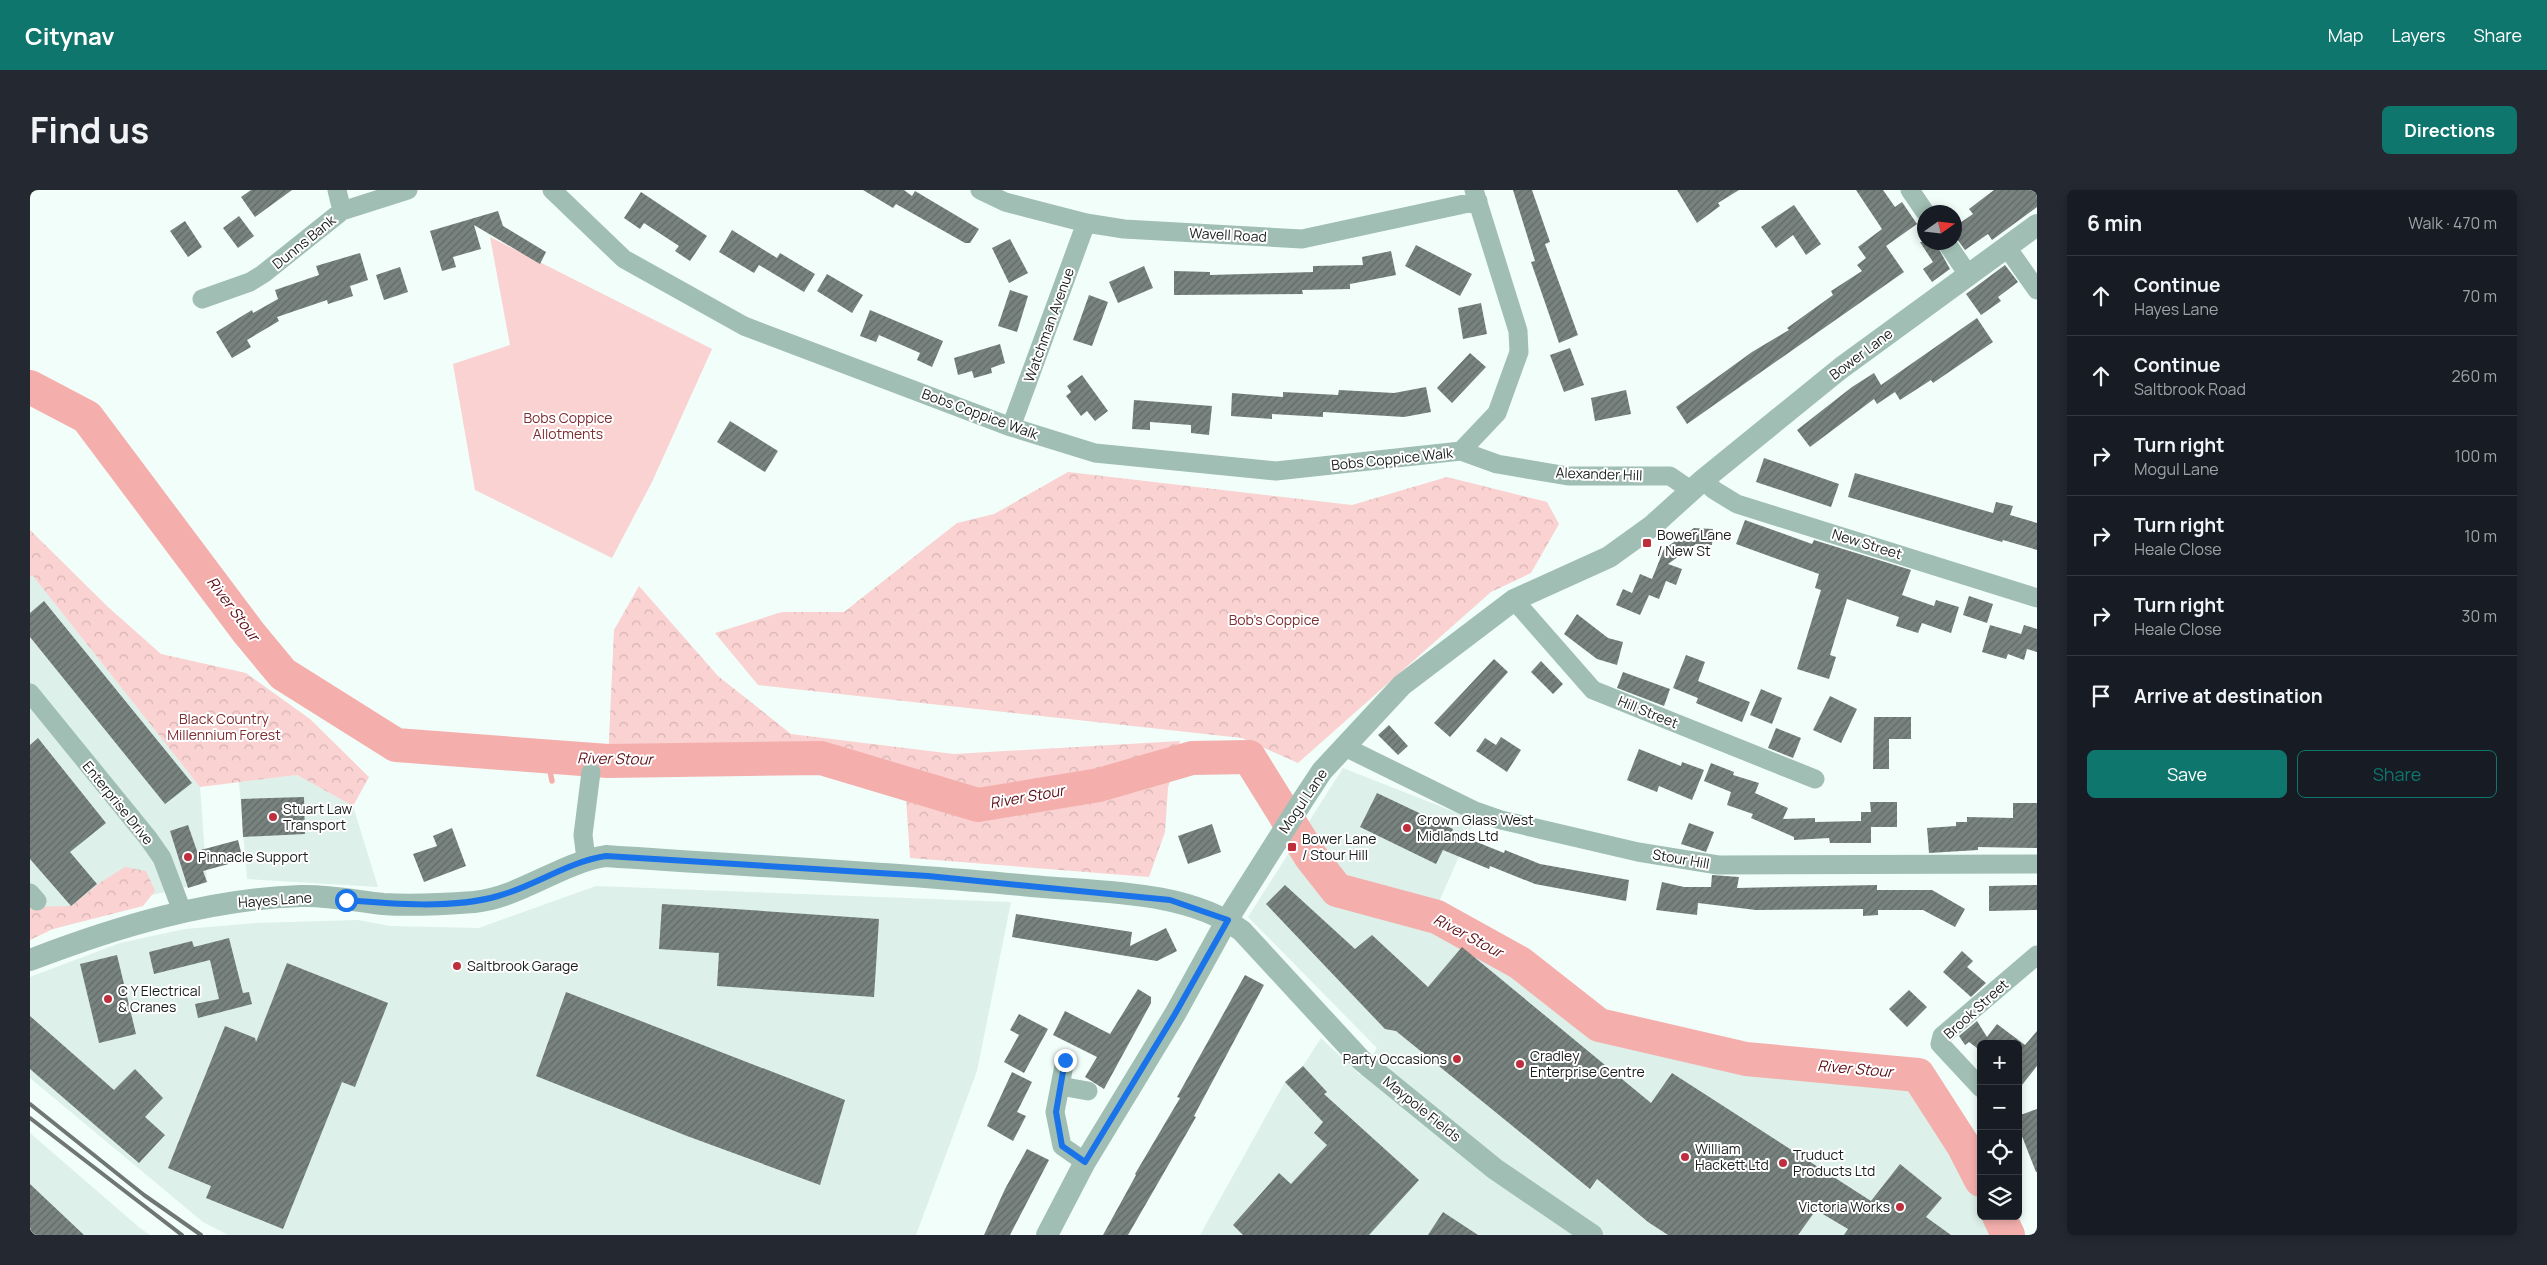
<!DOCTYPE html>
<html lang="en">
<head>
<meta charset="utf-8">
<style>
	body { margin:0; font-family:Manrope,sans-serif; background:#242831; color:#f1f3f6 }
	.controls { position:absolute; right:15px; bottom:15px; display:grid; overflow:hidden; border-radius:8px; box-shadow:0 2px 8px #0003 }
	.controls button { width:45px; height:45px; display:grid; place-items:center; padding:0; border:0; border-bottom:1px solid #363941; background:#171b24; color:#f1f3f6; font:25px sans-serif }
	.compass { position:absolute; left:1887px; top:15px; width:45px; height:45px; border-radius:50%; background:#171b24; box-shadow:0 2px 8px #0003; rotate:76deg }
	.stop { position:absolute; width:15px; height:15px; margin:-11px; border:4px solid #1a73e8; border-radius:50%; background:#fff }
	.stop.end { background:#1a73e8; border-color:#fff; box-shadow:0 1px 5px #0008 }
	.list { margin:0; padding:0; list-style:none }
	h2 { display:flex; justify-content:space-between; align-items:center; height:65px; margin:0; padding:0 20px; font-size:21px }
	h2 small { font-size:16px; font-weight:400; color:#9ea1a6 }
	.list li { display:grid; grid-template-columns:32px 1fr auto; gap:15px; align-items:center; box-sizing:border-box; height:80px; padding:0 20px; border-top:1px solid #363941 }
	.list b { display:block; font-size:19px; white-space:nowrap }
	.list p { margin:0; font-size:16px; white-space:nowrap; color:#9ea1a6 }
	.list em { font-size:16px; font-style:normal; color:#9ea1a6 }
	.actions { display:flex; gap:10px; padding:15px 20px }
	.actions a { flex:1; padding:11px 0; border:1px solid #0f766e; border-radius:8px; text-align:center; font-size:18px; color:#0f766e }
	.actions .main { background:#0f766e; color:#fff }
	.icon { flex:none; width:28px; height:28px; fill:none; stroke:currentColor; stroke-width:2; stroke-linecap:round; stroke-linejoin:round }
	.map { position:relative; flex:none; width:2007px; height:1045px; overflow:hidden; border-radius:8px }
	header { display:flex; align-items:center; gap:30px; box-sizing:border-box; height:70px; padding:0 25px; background:#0f766e; color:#fff }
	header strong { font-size:24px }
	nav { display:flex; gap:28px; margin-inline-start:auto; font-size:18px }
	.intro { display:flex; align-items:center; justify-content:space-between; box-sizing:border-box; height:120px; padding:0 30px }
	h1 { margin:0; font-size:35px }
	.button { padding:12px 22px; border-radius:8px; background:#0f766e; color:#fff; font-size:18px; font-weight:700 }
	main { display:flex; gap:30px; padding:0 30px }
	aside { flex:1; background:#171b24; border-radius:8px; box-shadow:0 2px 8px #0003 }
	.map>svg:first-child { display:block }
</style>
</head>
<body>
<header>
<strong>Citynav</strong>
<nav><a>Map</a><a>Layers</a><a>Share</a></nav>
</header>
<div class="intro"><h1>Find us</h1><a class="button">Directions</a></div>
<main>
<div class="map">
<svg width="2007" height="1045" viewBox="0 0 2007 1045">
	<defs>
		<pattern id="forest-crowns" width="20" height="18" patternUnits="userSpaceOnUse" patternTransform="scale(1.25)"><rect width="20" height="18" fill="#f9d2d1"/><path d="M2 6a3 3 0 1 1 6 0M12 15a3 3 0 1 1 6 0" fill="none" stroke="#d5b4b3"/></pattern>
		<pattern id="building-hatch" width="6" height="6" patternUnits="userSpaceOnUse" patternTransform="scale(1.25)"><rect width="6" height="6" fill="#78827e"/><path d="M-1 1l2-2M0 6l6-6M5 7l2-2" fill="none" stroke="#626a66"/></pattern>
	</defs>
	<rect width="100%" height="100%" fill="#f2fefa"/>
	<!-- built -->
	<path fill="#ddf0e9" d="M3,386L170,597L177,692L42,724L0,738V387Z
		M1313,578L1445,630L1401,730L1489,771L1563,839L1718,870L1814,883L1882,888L1931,954L1951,991V1026H1969L1979,1045H1170L1255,892L1273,876L1291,848L1330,885L1347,858L1218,727Z
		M267,585L323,616L348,697L217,689L209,592Z
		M566,696L981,712L947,881L886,1045H198L173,1032L0,888V787L90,753L155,739L226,733L328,730L360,736L449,738Z
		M0,943L110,1038L120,1045H0Z"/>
	<!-- forest -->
	<path fill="url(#forest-crowns)" d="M1038,282L1322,315L1417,287L1517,312L1529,334L1501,383L1461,402L1268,573L1212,548L728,495L685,443L752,422H814L927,333L964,324Z
		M0,340L78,417L131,464L216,483L280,529L339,587L323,616L267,585L170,597L3,386L0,387Z
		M609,396L688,486L761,544L924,564L1150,551L1138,598L1135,642L1119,687L880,668L875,593L791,568L578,571L584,440Z
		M95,677L116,681L125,701L113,716L23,739L0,750V717L41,716L71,692Z"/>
	<!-- garden -->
	<path fill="#f9d2d1" d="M460,47L682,159L622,292L582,368L445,300L423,174L480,155Z"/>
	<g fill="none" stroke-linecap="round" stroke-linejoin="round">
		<!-- stream -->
		<path stroke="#f4afad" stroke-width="5.5" d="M517,566L522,591"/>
		<!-- river -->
		<path stroke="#f4afad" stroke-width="34" d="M0,197L57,227L219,443L253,484L366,555L578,571L791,568L948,615L1069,595L1162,568L1219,567L1281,667L1307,700L1407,727L1490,773L1569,835L1716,869L1888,885L1933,955L1951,990
			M1969,1026L1978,1045"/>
	</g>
	<!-- building -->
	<path fill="url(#building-hatch)" d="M221,0H262L225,27L211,7Z
		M833,0H874L882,6L885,1L949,39L940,53H935L866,14L863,18Z
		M1483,0H1502L1520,52L1515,54L1548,145L1529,153L1501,72L1505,71Z
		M1647,0H1709L1688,13L1690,16L1667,33Z
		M1826,0H1853L1865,17L1872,12L1887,34L1856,56L1874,82L1657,234L1646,217L1722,162L1759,140L1757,138L1803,105L1801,101L1832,81L1827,75L1836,68L1828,57L1852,39Z
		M1964,0H2007V17L1962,50L1958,44L1935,60L1924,45V37L1943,24L1939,19Z
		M611,2L677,46L660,71L645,61L649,56L614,33L610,39L594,28Z
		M1764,15L1791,54L1776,65L1763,45L1746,58L1731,37Z
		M468,21L473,36L516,62L510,74L444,35L451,59L423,67L426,77L412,81L400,41Z
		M209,26L224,46L208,58L193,38Z
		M155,31L172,57L158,67L140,41Z
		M702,40L747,68L750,63L785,84L774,102L729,75L724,83L689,62Z
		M980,49L998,83L979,93L962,58Z
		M1890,52H1905L1920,79L1902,92L1893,79L1903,72Z
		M1386,55L1442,84L1430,106L1375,76Z
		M1361,61L1366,85L1320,94V99L1272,100L1273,104L1144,105V81L1180,82V85L1283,82V76L1333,75L1332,67Z
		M330,63L338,90L320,96L323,106L298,114L297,110L247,127L249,131L217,150L221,157L202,168L186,142L222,120L223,123L248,109L245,100L289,85L286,76Z
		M1975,75L1988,92L1968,107L1971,111L1951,125L1936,104Z
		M1114,76L1123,98L1088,113L1079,92Z
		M370,77L378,102L354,110L346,85Z
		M797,84L833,105L822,123L787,101Z
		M980,100L998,106L987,142L968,136Z
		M1059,105L1078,112L1062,156L1043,150Z
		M1451,113L1457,144L1433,149L1428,118Z
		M840,120L913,151L902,177L887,170L890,163L849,145L846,152L830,146Z
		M1947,128L1963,152L1903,193L1901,190L1870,210L1865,202L1847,214L1844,209L1780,257L1767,240L1822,197L1844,183L1851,195Z
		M970,154L975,173L961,178L962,183L944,188L942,181L928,185L924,168Z
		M1540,158L1554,195L1534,202L1520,165Z
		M1440,163L1456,177L1422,213L1407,198Z
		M1052,185L1078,221L1065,231L1057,221L1051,226L1036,206L1041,202L1037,196Z
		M1396,197L1401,222L1374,227L1293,222V227L1242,224V229L1201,226L1202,203L1253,207V202L1308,205L1309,200L1364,203Z
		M1596,200L1601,224L1565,231L1561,208Z
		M1104,210L1182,216L1179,245L1161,243V235L1120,232V240L1102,239Z
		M700,231L748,261L735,282L687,252Z
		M1734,268L1809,294L1801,317L1726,292Z
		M1825,283L1963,323L1966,312L1983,316L1980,325L2007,333V360L1973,350L1972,352L1818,307Z
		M1715,330L1782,354L1784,350L1881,380L1872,405L1904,416L1906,410L1929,417L1921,443L1892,433L1888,443L1866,436L1869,427L1817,409L1800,465L1806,467L1799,489L1767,479L1791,400L1785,398L1789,384L1706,354Z
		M1664,338L1683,339L1682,355L1666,354L1638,374L1652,379L1646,395L1636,391L1629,409L1619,405L1610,425L1586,415L1593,399L1602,403L1610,384L1622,389L1634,359Z
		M1939,406L1963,414L1957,433L1933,425Z
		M14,411L162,593L135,614L0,447V423Z
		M1547,424L1578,448L1593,452L1587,475L1567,469L1534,444Z
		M1960,435L1991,444L1994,435L2007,439V462L1997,459L1994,470L1978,464L1976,469L1952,462Z
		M1656,465L1675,472L1668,491L1720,512L1712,532L1666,513L1668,508L1643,498Z
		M1464,469L1478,482L1420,547L1404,533Z
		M1511,471L1533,494L1523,504L1501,482Z
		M1593,482L1640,499L1634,516L1587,498Z
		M1731,499L1752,508L1742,534L1720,525Z
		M1800,506L1827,519L1811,553L1783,540Z
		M1844,527H1881V549H1859V579H1843Z
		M1359,535L1378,556L1368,565L1348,545Z
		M1746,538L1771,548L1763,568L1738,558Z
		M1471,547L1491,560L1477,582L1446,561L1455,548L1466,555Z
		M8,548L76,633L40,662L67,694L41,716L0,669V555Z
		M1609,559L1651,576L1652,572L1674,580L1662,610L1629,596L1627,602L1597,590Z
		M1681,573L1704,582L1703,585L1729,593L1725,603L1758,618L1753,629L1785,628V632L1831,631V622H1841L1840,612H1867V637H1841V653H1800L1799,648L1764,650V647L1721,628L1723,624L1697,615L1701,602L1674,591Z
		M1347,603L1423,639L1422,642L1474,663L1475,660L1510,674L1599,690L1596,711L1505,694L1460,676L1459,679L1413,660L1406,674L1330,637Z
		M274,607L275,644L213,647L211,609Z
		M1983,613H2007V658L1948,657V660L1899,663L1897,638L1926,636V632H1937V627L1983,628Z
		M1659,633L1684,642L1676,662L1651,654Z
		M1182,634L1191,662L1158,674L1148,646Z
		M158,635L167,661L208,650L213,670L173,681L177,692L158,698L140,641Z
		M422,638L436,676L394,692L383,664L407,656L403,646Z
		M1682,685L1709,687L1707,698L1847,695V700H1902L1935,719L1925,737L1893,720H1848V725L1833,726V719L1726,720L1668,713L1667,725L1626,720L1632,692L1654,697H1681Z
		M1255,695L1325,759L1342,745L1398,797L1432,757L1621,913L1642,883L1841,1011L1870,974L1912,1008L1896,1027L1921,1045H1814L1818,1039L1786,1020L1768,1045H1638L1618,1032L1567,989L1560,999L1366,841L1355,839L1236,714Z
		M2007,695V720L1959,721V696Z
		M632,714L849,729L844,807L687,796L689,763L629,759Z
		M986,724L1102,742L1100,756L1136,738L1147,761L1127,771L982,747Z
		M199,748L213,803L219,802L222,814L168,828L165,814L189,809L180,770L124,784L119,762L162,751L164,757Z
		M1932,761L1943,771L1937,777L1956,793L1941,807L1913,782Z
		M87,765L106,844L69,853L50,774Z
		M257,773L358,813L325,897L312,892L253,1039L176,1008L181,996L138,978L195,836L225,848L226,852Z
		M1215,785L1234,795L1164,926L1166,927L1098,1045H1073L1106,985L1105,984L1150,908L1147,907Z
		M1108,799L1121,807V813L1074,899L1055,887L1067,867L1023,845L1035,821L1080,844Z
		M1879,800L1897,817L1877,837L1859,819Z
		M536,802L815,910L790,995L657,946L506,886Z
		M989,824L1018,839L994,883L974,872L989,845L980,840Z
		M0,826L84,900L105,879L133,908L115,927L135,945L109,973L0,879Z
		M1947,831L1957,847L1967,834L1995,855L2007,841V876L1988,900V854H1951V861L1939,852L1935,855L1929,846Z
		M1273,876L1297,902L1294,904L1389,990L1339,1045H1213L1203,1035L1249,983L1261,994L1297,955L1284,943L1293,932L1255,892Z
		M982,882L1002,892L987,922L996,926L983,951L957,936Z
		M2007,919V982H2006L1988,936V926Z
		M997,959L1019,970L980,1045H954L975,999Z
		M0,994L54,1045H0Z
		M1413,1022L1448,1045H1398Z"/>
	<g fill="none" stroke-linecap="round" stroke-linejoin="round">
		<!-- minor -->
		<path stroke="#a0beb3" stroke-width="19" d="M307,0L312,21
			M522,0L594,69L714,136L981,237L1065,263L1246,281L1431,261L1467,274L1538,286H1640L1662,301
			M950,0L975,12L1056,33L1094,39L1272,49L1448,11
			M1880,0L1895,22
			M1916,52L1939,86
			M1976,56L2007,100
			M172,109L220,92L233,84L312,21L378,0
			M981,237L1056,33
			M1431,261L1467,223L1489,162L1488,141L1444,0
			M1673,290L1684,300L1707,314L2007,408
			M1484,410L1563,500L1785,589
			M0,503L118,648L132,668L152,721
			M1315,557L1445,621L1471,630L1608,662L1688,675L2007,674
			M556,669L553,645L561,582
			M0,703L7,711
			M1035,870L1025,922L1032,956L1055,972
			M1030,896L1058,901
			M1951,898L1910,854L1912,846L2007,765"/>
		<!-- tertiary -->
		<path stroke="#a0beb3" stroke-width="22" d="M0,770C86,737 178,709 271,706C298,705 326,711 353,714C381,716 417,714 444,712C491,707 530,673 576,666C717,676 859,682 1001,696C1067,702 1158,700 1212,741L1331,870L1465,979L1562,1045
			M1017,1045L1055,972L1145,824L1197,730L1271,613L1292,581L1372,495L1484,410L1579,367L1622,336L1673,290L1811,178L2007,35"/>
		<!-- rail -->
		<path stroke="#6f7673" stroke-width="4" d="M0,914L114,1005L171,1045
			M0,928L152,1045"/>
	</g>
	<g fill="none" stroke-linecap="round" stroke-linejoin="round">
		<!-- route -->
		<path stroke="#1a73e8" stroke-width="6" d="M316,710C361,714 424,719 468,706C505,696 537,672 576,666L898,686L1140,710L1198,730L1145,824L1055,972L1032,956L1026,922L1035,870"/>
	</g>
	<!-- markers -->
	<g fill="#bf2e3d" stroke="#fff" stroke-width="2">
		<rect x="1612" y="348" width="10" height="10" rx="2.5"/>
		<circle cx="243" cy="627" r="5"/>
		<circle cx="1377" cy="638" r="5"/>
		<rect x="1257" y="652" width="10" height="10" rx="2.5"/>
		<circle cx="158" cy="667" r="5"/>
		<circle cx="427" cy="776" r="5"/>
		<circle cx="78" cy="809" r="5"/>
		<circle cx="1427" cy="869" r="5"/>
		<circle cx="1490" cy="874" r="5"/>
		<circle cx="1655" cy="967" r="5"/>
		<circle cx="1753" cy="973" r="5"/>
		<circle cx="1870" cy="1017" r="5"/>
	</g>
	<g text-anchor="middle" stroke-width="4" stroke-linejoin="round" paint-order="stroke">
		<!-- street labels -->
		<g font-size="14" fill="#191d1b" stroke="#fff">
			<text transform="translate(1198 45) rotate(3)" y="5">Wavell Road</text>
			<text transform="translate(274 52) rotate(-39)" y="5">Dunns Bank</text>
			<text transform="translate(1019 135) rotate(-70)" y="5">Watchman Avenue</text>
			<text transform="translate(1831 164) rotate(-37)" y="5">Bower Lane</text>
			<text transform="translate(950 224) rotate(20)" y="5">Bobs Coppice Walk</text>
			<text transform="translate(1362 269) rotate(-6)" y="5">Bobs Coppice Walk</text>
			<text transform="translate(1569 284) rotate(2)" y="5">Alexander Hill</text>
			<text transform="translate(1837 354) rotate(17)" y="5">New Street</text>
			<text transform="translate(1618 522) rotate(22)" y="5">Hill Street</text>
			<text transform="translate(1273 611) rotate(-56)" y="5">Mogul Lane</text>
			<text transform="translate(88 613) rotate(51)" y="5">Enterprise Drive</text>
			<text transform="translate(1651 669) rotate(10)" y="5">Stour Hill</text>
			<text transform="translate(245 710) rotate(-4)" y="5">Hayes Lane</text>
			<text transform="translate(1946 819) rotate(-42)" y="5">Brook Street</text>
			<text transform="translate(1392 919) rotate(39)" y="5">Maypole Fields</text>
		</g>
		<!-- park labels -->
		<g font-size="14" fill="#7e2d31" stroke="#fff">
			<text x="538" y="233">Bobs Coppice<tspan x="538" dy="16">Allotments</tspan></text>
			<text x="1244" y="435">Bob's Coppice</text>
			<text x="194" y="534">Black Country<tspan x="194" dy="16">Millennium Forest</tspan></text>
		</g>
		<!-- poi labels -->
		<g font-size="14" fill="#191d1b" stroke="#fff" text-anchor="start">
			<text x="1627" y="350">Bower Lane<tspan x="1627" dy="16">/ New St</tspan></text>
			<text x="253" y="624">Stuart Law<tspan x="253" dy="16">Transport</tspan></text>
			<text x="1387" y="635">Crown Glass West<tspan x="1387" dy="16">Midlands Ltd</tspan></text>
			<text x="1272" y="654">Bower Lane<tspan x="1272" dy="16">/ Stour Hill</tspan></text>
			<text x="168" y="672">Pinnacle Support</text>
			<text x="437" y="781">Saltbrook Garage</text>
			<text x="88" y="806">C Y Electrical<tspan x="88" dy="16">&amp; Cranes</tspan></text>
			<text x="1500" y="871">Cradley<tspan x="1500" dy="16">Enterprise Centre</tspan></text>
			<text x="1417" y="874" text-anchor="end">Party Occasions</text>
			<text x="1665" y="964">William<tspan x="1665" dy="16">Hackett Ltd</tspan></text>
			<text x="1763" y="970">Truduct<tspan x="1763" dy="16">Products Ltd</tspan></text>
			<text x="1860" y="1022" text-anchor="end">Victoria Works</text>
		</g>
		<!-- water labels -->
		<g font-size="15" font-style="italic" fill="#5e0e17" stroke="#fff">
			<text transform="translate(203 419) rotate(53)" y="5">River Stour</text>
			<text transform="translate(585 569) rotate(1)" y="5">River Stour</text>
			<text transform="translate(997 607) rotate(-10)" y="5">River Stour</text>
			<text transform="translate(1438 746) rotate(28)" y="5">River Stour</text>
			<text transform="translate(1825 879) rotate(5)" y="5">River Stour</text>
		</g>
	</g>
</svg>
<div class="controls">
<button>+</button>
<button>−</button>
<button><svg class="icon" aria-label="locate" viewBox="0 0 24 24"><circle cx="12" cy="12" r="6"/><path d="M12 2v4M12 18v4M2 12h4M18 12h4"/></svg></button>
<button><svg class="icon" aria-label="layers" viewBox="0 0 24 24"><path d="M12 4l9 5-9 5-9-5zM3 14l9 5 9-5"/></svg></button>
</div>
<svg class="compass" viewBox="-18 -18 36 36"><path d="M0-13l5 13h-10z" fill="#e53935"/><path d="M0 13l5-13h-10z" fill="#9ea1a6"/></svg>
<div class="stop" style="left:316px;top:710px"></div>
<div class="stop end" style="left:1035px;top:870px"></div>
</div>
<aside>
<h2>6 min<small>Walk · 470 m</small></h2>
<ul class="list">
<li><svg class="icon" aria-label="ahead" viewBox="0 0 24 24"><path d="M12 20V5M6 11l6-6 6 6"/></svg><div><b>Continue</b><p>Hayes Lane</p></div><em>70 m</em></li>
<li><svg class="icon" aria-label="ahead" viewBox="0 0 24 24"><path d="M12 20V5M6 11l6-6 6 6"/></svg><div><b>Continue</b><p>Saltbrook Road</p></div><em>260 m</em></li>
<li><svg class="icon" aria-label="right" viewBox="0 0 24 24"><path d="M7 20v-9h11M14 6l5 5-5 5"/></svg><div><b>Turn right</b><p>Mogul Lane</p></div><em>100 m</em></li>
<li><svg class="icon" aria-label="right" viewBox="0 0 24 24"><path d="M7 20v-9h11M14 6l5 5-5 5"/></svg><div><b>Turn right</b><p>Heale Close</p></div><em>10 m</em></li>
<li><svg class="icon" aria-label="right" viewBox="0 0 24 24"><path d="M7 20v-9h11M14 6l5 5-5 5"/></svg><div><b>Turn right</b><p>Heale Close</p></div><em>30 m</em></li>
<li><svg class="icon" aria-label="arrive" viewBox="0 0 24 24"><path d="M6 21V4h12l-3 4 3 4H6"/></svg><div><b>Arrive at destination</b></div></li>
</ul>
<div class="actions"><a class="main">Save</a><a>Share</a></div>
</aside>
</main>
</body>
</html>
